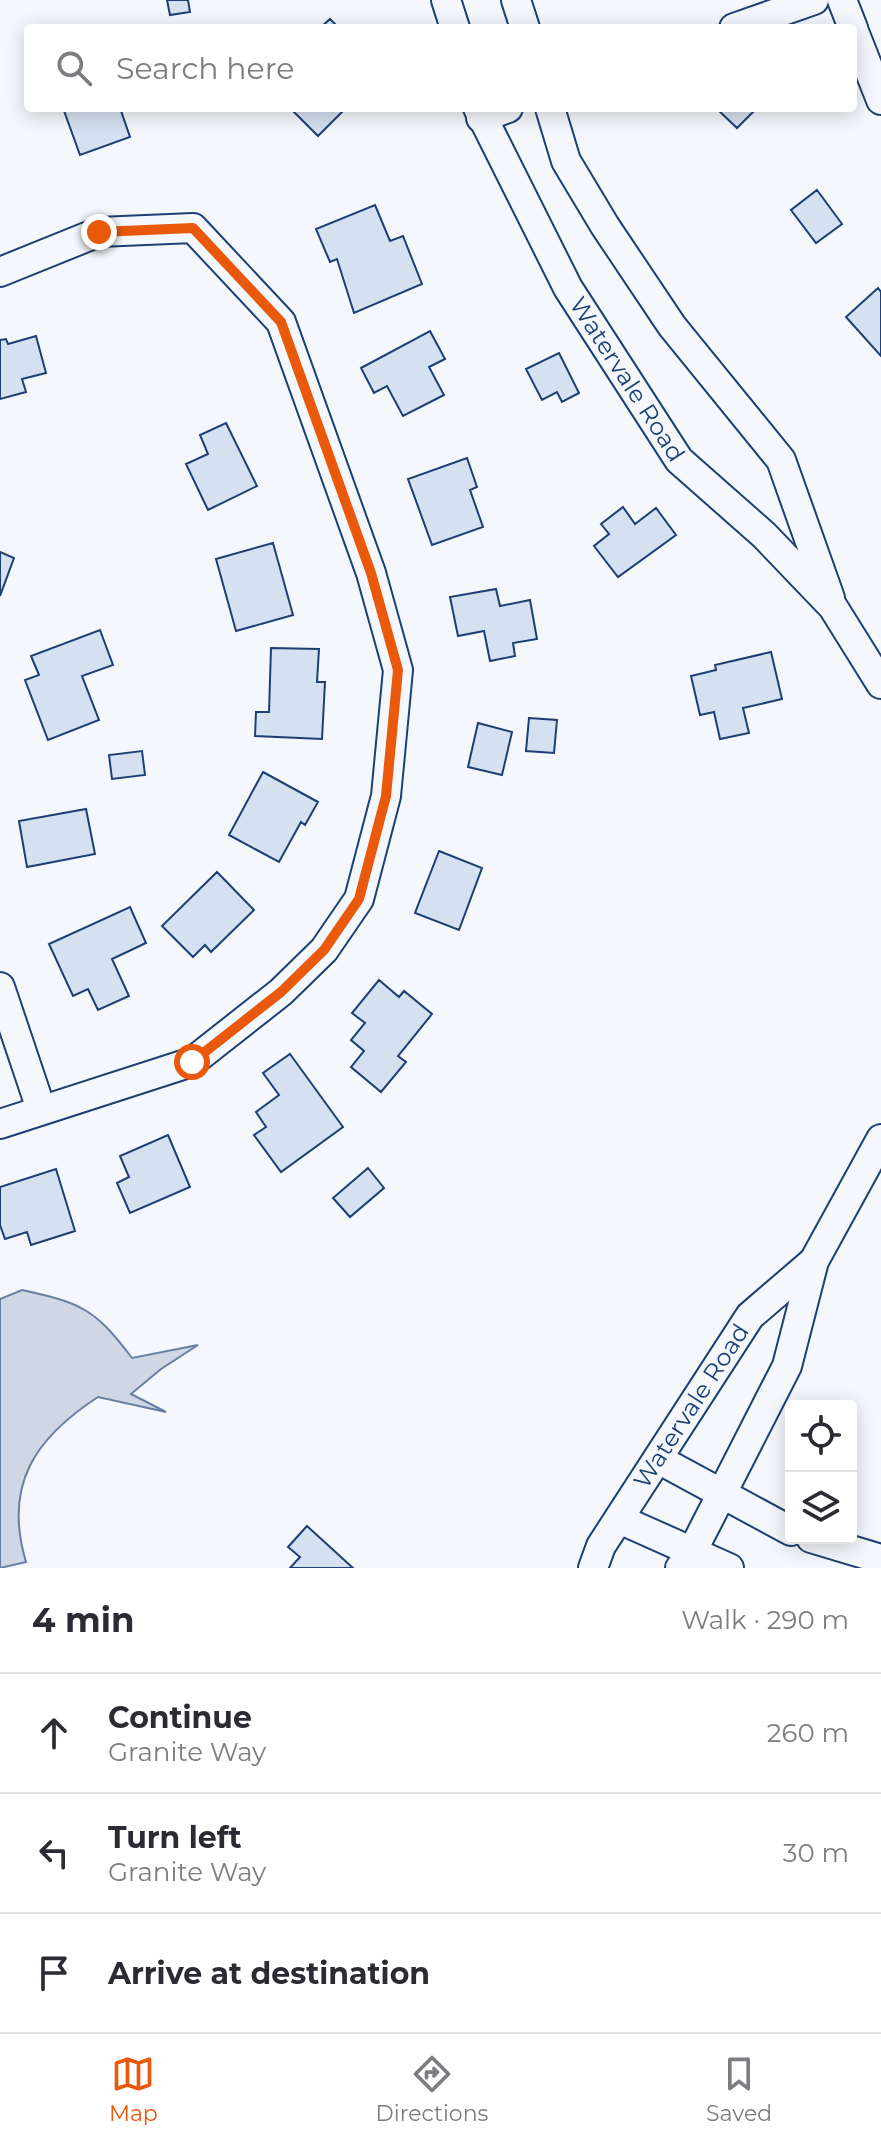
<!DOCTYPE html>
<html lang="en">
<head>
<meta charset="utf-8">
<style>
	body { margin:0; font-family:Montserrat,sans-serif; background:#f2f2f3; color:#2b2b33 }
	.controls { position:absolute; right:24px; bottom:24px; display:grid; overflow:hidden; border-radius:8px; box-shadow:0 4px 20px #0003 }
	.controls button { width:72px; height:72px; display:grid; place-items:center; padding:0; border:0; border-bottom:2px solid #e1e1e2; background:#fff; color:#2b2b33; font:40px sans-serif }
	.stop { position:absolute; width:24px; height:24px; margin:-18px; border:6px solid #ea580c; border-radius:50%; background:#fff }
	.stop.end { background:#ea580c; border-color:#fff; box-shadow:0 2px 8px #0008 }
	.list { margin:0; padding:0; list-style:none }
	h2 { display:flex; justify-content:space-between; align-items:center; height:104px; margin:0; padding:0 32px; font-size:34px }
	h2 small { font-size:26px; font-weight:400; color:#7c7c81 }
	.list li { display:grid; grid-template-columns:52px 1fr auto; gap:24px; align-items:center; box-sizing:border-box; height:120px; padding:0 32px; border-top:2px solid #e1e1e2 }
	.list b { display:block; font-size:30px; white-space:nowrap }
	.list p { margin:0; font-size:26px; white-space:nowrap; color:#7c7c81 }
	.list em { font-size:26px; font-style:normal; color:#7c7c81 }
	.icon { flex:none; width:44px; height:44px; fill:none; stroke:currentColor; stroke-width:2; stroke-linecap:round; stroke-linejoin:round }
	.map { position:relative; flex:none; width:881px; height:1568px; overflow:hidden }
	.search { position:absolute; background:#fff; box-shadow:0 4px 20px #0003; left:24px; right:24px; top:24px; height:88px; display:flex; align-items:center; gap:20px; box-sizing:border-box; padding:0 28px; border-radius:8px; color:#7c7c81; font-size:30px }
	.sheet { height:464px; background:#fff }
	nav { display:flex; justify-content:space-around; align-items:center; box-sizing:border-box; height:112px; border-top:2px solid #e1e1e2; background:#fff; font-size:22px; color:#7c7c81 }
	nav a { display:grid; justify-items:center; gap:4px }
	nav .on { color:#ea580c }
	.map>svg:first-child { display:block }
</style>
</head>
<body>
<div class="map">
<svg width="881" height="1568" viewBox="0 0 881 1568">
	<rect width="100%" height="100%" fill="#f4f7fb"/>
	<!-- water -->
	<path fill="#cfd7e4" stroke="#687fa3" stroke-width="2" d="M22,1290C82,1303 95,1309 132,1358L198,1345L161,1369L131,1394L166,1412L98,1397C35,1438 3,1485 26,1562L0,1568V1299Z"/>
	<!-- building -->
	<path fill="#d5e0f0" stroke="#1d3f73" stroke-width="2" d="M167,0H188L190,12L170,15Z
		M330,19L339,28H320Z
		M63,108H120L130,137L80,155Z
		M290,108H346L318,136Z
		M716,108H749L753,112L737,128Z
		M817,190L842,224L816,243L791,210Z
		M375,205L390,241L403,236L422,284L354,313L337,259L330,262L316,229Z
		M878,288L881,292V356L846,317Z
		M430,331L445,359L429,367L444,395L403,416L387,386L374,393L361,368Z
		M36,336L46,373L22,379L26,392L0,399V340L6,339L8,344Z
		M559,353L579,393L562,402L557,392L542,400L526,369Z
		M226,423L257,486L208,510L186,464L208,454L200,435Z
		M467,458L477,487L470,490L483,527L432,545L408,479Z
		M623,507L635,524L656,508L676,535L618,577L594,546L609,534L601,524Z
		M273,543L293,615L236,631L216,559Z
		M0,552L14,558L0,596Z
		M496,589L500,606L530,600L537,639L513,643L515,656L490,661L484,631L458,636L450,597Z
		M100,630L113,665L82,676L99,720L48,740L25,680L39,675L31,656Z
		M271,648L319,649L317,682H325L322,739L255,736L256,712H269Z
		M771,652L782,699L743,708L749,733L720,739L714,712L700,715L691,676L716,670L715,665Z
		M529,718L557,720L554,753L526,751Z
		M478,723L512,732L502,775L468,767Z
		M142,751L145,775L112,779L109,755Z
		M263,772L318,802L305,825L301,822L279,862L229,835Z
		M86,809L95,854L27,867L19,821Z
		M439,851L482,868L459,930L415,913Z
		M217,872L254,910L211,952L205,945L193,957L162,926Z
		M130,907L146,943L112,959L129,996L98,1010L88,989L73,996L49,944Z
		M379,980L399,997L404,991L432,1014L398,1056L406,1062L381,1092L351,1067L364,1051L351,1040L365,1023L352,1013Z
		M290,1054L343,1127L281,1172L254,1135L266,1127L256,1112L279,1095L263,1073Z
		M168,1135L190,1187L130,1213L117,1183L129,1177L120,1156Z
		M368,1168L384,1188L350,1217L333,1198Z
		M56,1169L75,1231L31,1245L27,1232L5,1239L0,1225V1187Z
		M307,1526L353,1568H290L300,1557L288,1547Z"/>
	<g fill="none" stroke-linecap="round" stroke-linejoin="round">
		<!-- minor casing -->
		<g stroke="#1d3f73" stroke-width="32">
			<g id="minor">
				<path d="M446,0L455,28"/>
				<path d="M516,0L525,28"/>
				<path d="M842,0L853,28"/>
				<path d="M734,28L814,0"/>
				<path d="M853,29L881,100"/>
				<path id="s1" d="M478,108L568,288L679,460L764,535L833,607L881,684"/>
				<path d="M550,108L566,161L605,226L672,326L781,460L830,598"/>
				<path d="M481,118L508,108"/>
				<path d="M0,272L99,232L193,228L281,322L371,573L398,670L386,796L359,899L324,950L281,992L192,1062L0,1124"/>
				<path d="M0,987L41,1109"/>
				<path d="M658,1459L791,1531"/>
				<path d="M619,1519L729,1568"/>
				<path d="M811,1538L881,1559"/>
				<path id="s2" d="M593,1568L601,1546L750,1316L814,1261"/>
				<path d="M680,1568L693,1550L787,1366L814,1261L881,1139"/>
			</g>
		</g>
		<!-- minor -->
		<use href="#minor" stroke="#f4f7fb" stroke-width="28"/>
	</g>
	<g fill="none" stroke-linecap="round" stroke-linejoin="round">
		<!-- route -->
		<path stroke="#ea580c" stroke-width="10" d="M99,232L193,228L281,322L371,573L398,670L386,796L359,899L324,950L281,992L192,1062"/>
	</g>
	<g text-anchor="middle" stroke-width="6" stroke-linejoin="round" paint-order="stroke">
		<!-- street labels -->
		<g font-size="24" fill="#1d3f73" stroke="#f4f7fb">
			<text dy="8" stroke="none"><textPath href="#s1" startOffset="310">Watervale Road</textPath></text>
			<text dy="8" stroke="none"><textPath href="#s2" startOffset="190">Watervale Road</textPath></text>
		</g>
	</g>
</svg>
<div class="controls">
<button><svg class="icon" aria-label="locate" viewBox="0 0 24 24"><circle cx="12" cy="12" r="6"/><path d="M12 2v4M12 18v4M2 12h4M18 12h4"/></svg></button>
<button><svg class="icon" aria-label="layers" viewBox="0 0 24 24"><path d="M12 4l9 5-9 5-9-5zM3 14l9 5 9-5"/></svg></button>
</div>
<div class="stop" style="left:192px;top:1062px"></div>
<div class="stop end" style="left:99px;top:232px"></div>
<div class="search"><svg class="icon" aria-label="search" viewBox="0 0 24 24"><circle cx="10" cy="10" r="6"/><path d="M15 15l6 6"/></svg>Search here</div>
</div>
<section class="sheet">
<h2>4 min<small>Walk · 290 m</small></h2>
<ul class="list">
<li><svg class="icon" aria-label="ahead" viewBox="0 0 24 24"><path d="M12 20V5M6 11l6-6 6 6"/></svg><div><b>Continue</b><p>Granite Way</p></div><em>260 m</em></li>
<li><svg class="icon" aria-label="left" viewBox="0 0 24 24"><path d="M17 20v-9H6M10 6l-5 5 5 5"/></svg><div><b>Turn left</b><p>Granite Way</p></div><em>30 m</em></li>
<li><svg class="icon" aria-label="arrive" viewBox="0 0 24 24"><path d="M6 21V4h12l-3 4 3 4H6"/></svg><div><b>Arrive at destination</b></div></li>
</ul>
</section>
<nav>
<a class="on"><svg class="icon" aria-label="map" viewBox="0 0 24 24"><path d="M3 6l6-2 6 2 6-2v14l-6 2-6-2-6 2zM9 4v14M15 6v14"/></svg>Map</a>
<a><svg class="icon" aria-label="directions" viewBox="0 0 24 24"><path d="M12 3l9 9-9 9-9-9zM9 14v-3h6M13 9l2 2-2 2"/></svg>Directions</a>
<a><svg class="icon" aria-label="saved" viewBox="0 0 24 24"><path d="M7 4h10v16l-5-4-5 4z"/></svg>Saved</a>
</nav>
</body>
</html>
